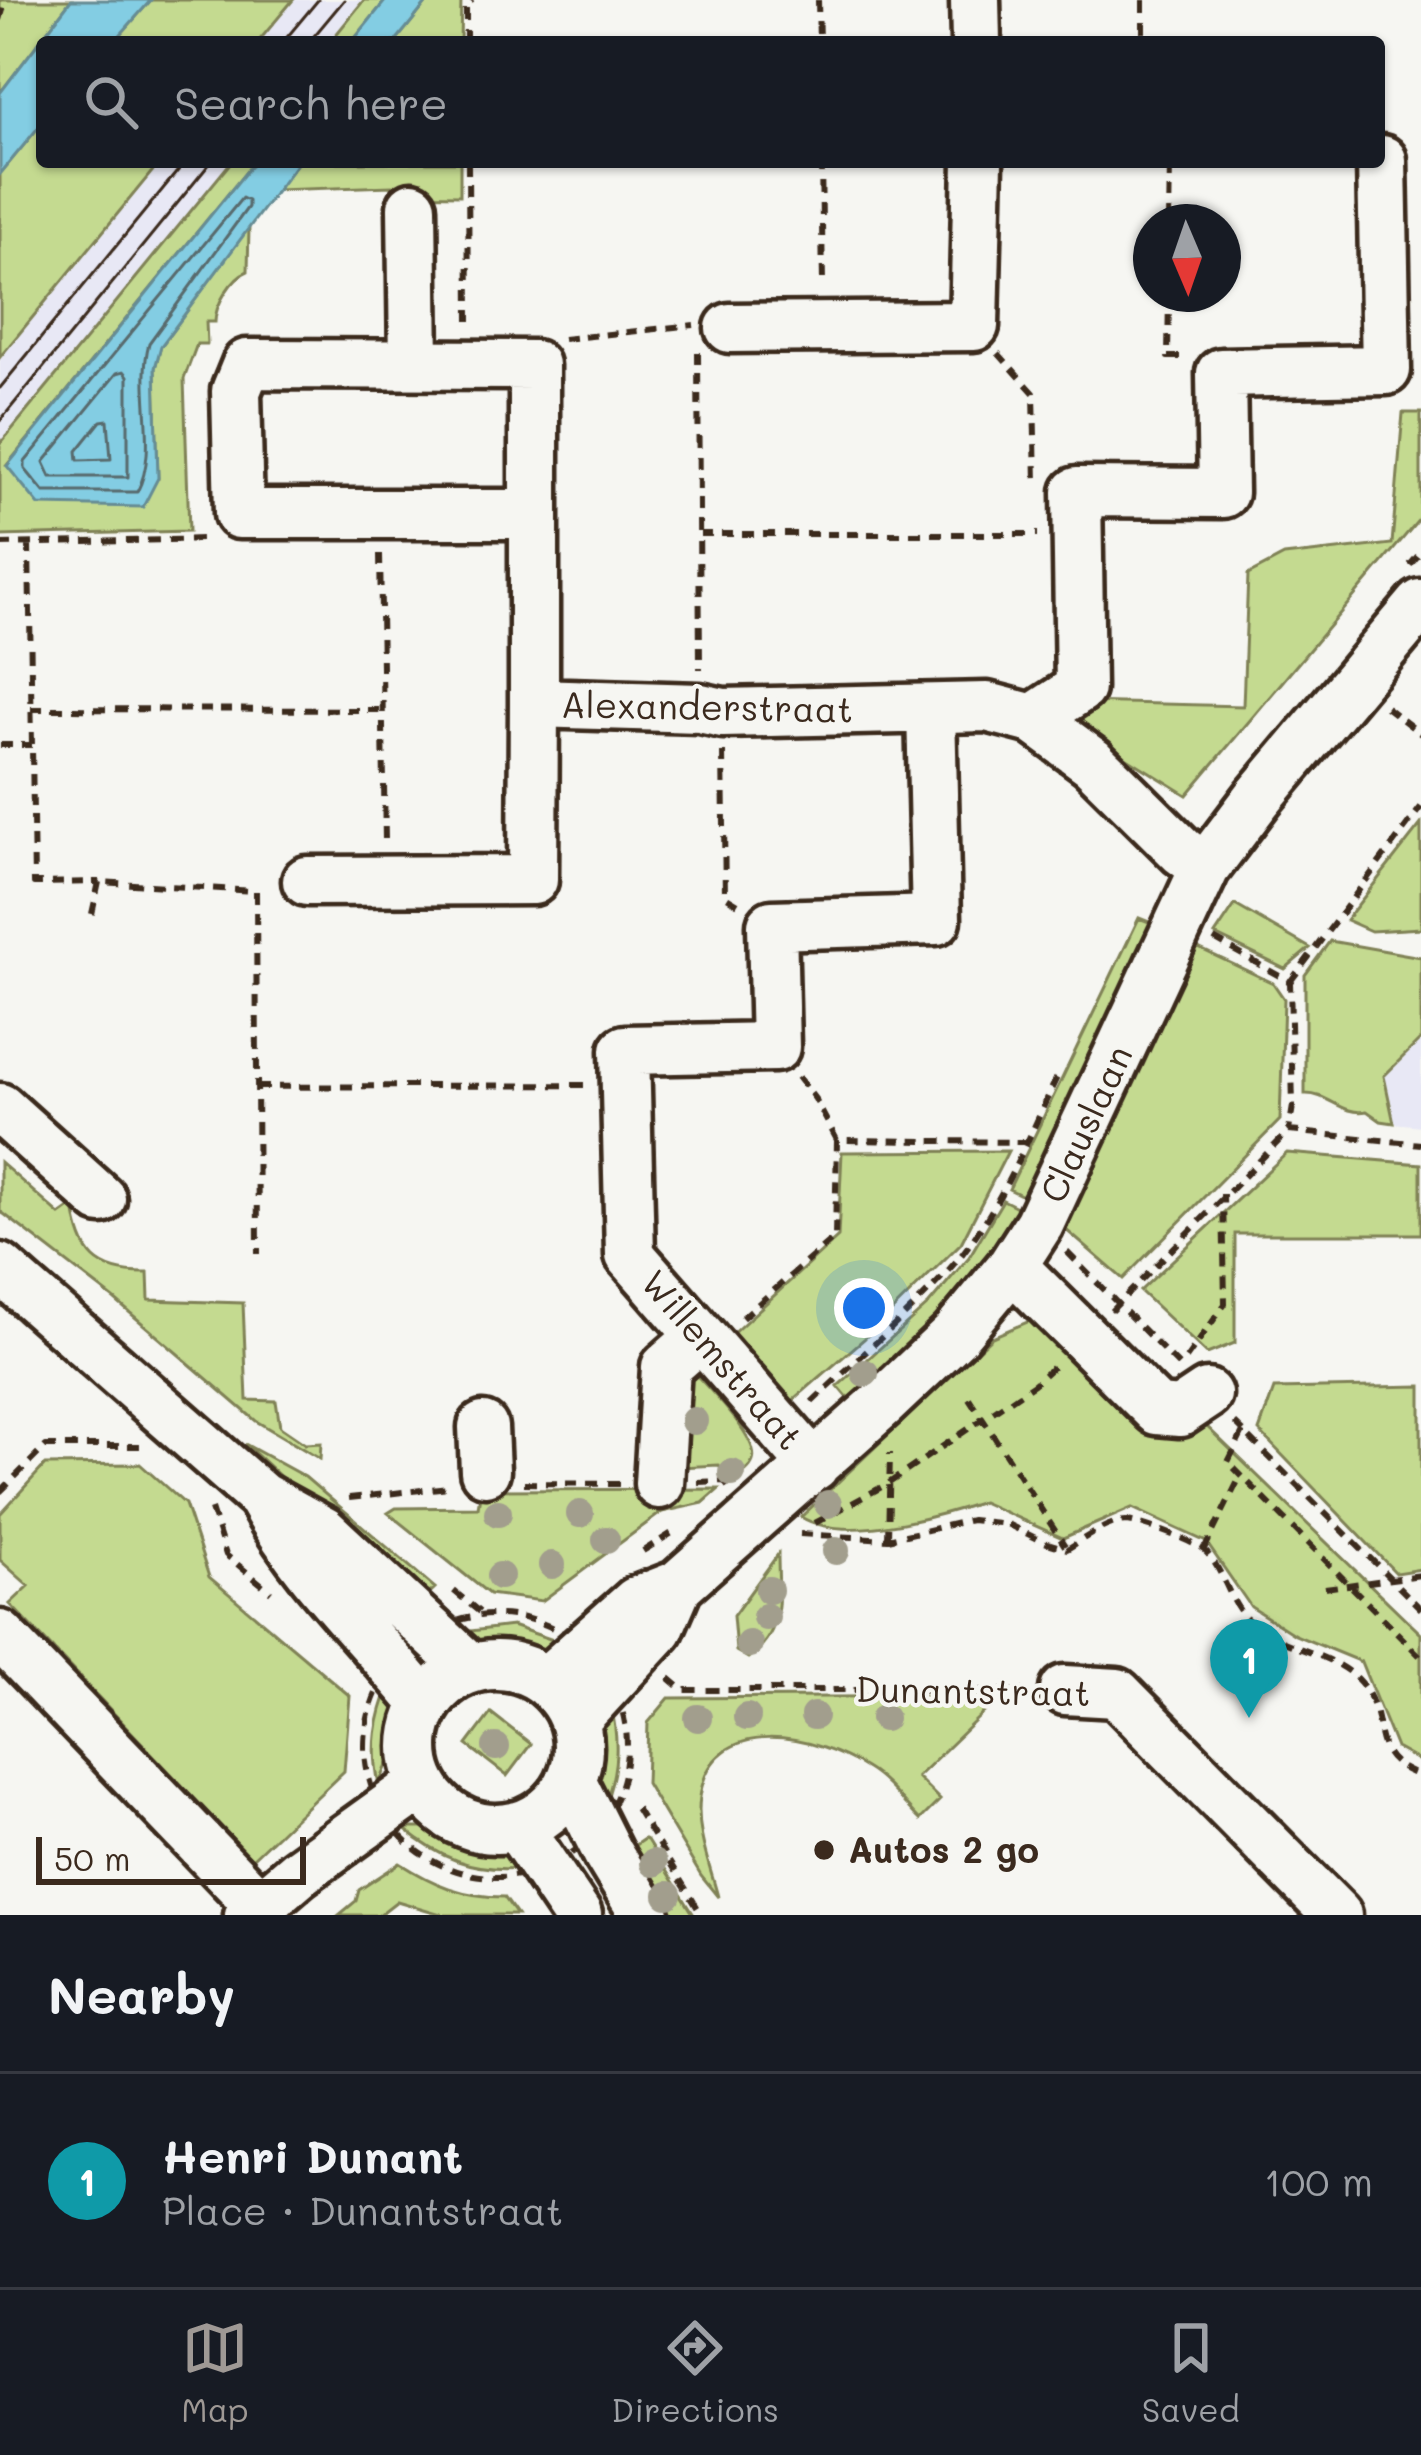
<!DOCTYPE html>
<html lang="en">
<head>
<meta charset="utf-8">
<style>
	body { margin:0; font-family:Mali,sans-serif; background:#242831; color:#f1f3f6 }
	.compass { position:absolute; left:1133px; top:204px; width:108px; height:108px; border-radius:50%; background:#171b24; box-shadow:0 3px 9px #0004; rotate:178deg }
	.scale { position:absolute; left:36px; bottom:30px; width:270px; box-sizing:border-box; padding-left:12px; border:6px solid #3b2a1e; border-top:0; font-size:33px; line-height:42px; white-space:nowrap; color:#3b2a1e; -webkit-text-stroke:9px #f6f6f2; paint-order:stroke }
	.you { position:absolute; left:864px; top:1308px; width:42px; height:42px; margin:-30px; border:9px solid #fff; border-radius:50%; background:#1a73e8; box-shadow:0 0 0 18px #1a73e833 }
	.badge { display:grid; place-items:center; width:78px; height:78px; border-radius:50%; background:#9f9995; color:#fff; font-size:39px; font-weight:700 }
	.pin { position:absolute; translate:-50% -99px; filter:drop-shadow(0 3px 6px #0008) }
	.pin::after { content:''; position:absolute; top:63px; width:42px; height:36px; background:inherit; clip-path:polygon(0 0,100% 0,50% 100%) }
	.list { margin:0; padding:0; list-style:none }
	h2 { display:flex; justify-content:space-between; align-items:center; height:156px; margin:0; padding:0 48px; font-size:51px }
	h2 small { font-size:39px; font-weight:400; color:#9ea1a6 }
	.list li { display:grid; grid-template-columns:78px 1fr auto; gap:36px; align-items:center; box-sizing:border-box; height:216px; padding:0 48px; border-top:3px solid #363941 }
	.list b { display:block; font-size:45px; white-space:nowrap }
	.list p { margin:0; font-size:39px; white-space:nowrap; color:#9ea1a6 }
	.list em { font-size:39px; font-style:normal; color:#9ea1a6 }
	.icon { flex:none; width:66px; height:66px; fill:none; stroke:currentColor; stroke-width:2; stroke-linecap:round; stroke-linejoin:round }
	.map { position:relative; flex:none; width:1421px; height:1915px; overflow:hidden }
	.search { position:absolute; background:#171b24; box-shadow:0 3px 9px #0004; left:36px; right:36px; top:36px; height:132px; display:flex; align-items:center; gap:30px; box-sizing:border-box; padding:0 42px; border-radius:12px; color:#9ea1a6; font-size:45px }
	.sheet { height:372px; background:#171b24 }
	nav { display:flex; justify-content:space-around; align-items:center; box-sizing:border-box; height:168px; border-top:3px solid #363941; background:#171b24; font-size:33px; color:#9ea1a6 }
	nav a { display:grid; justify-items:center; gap:6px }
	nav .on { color:#9f9995 }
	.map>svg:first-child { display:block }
</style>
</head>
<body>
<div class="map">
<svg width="1421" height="1915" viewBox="0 0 1421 1915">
	<rect width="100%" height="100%" fill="#f6f6f2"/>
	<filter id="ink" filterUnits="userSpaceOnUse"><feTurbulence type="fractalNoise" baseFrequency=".00833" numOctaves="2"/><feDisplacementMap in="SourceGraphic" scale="24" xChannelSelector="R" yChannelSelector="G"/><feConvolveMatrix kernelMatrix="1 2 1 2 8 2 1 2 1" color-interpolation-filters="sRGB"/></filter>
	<g filter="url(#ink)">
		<!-- built -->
		<path fill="#e8e8f5" d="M293,0H364L330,42H258Z
			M160,162H231L0,444V357Z
			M1421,1004V1126L1394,1123L1384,1076L1418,1039Z"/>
		<!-- green -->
		<path fill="#c4da90" stroke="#808257" stroke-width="3" d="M0,0H71L0,93Z
			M151,0H293L258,42H114Z
			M364,0H386L352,42H330Z
			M429,0H461L460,42H395Z
			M42,123V162H160L0,357V174Z
			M231,162H254L7,465L158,478L155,368L161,346L249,227L248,271C232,277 215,305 215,322H206L207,344H197L184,379L189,531L0,536V444Z
			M298,162H460V195L394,194L392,186L276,190Z
			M1403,413H1421V517L1187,795L1082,730V702L1243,706L1248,575L1284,556L1392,544Z
			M1421,824V928L1371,931L1346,920Z
			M1235,905L1310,948L1285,969L1215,935Z
			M1139,918L1157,925L1023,1196L1009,1189Z
			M1330,941L1421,957V1039L1384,1076L1394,1123L1381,1121L1367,1111C1343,1116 1328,1093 1305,1094V975Z
			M1192,945L1273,983L1284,999L1280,1120L1123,1279L1065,1229Z
			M1008,1151L961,1243L864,1339L789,1404L729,1337L838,1237L842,1152Z
			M1287,1153L1421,1164V1234H1235V1343L1207,1354L1140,1291Z
			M0,1162L60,1215L74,1205C80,1254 96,1274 148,1273L149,1300L243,1303L247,1400L276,1401L280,1427L305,1444L321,1443L320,1459L256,1421L114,1299L0,1211Z
			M1003,1200L1019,1208L984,1266L941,1315L850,1400L838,1386L929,1304L969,1257Z
			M1032,1320L1059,1331L1202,1422L1421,1634V1762L1396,1748L1361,1662L1295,1635L1251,1607L1206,1542L1132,1508L1063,1538L982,1502C936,1517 845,1544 801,1517L992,1337Z
			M686,1364C702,1382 761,1438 753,1461C750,1470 740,1475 731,1481L719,1465L680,1467Z
			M1421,1386V1569L1396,1573L1259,1431L1274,1389Z
			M245,1444L305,1477L435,1588L419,1603L414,1600Z
			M140,1464L185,1504L209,1577L350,1696L344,1771L252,1859L10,1604L29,1586L0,1560V1514L45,1465Z
			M719,1489L703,1503L662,1512L542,1601L489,1594L388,1513L396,1508L478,1507L481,1490Z
			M778,1554C778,1596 786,1631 748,1658L736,1651L733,1616Z
			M512,1626L559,1642L548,1653C515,1655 482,1650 454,1633Z
			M390,1684L401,1708L398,1760L388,1763L379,1784C371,1748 376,1718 390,1684Z
			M1001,1696L917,1777L940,1800L920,1820C904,1804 887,1781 867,1769C817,1736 711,1711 700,1797C695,1830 710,1866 718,1897L701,1876L646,1783L648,1723L669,1698Z
			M611,1706C619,1740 618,1768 606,1801L590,1786L595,1738Z
			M491,1713L531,1744L507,1776L467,1745Z
			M430,1821L459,1839L512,1855L520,1868C472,1872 439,1858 403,1828H425Z
			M644,1839L647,1840L694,1915H658L622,1854Z
			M400,1863C434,1885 463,1897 504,1897L517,1915H444L397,1901L379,1915H339L356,1901L359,1890Z"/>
		<!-- water -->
		<path fill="#83cde3" stroke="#668c94" stroke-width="3" d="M71,0H151L114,42H42V123L0,174V93Z
			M386,0H429L395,42H352Z
			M254,162H298L161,346L155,368L158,478L143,507L39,505L7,466Z"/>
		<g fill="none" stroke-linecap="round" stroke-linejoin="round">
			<!-- shore -->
			<path stroke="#586b6d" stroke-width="3" d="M242,198L248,201V207L149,343C136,391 160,449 137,492H44L25,469V462Z
				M124,371L128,376V477H51L44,462L117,373Z
				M108,420L111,459L78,460L77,451L101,421Z"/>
			<!-- minor casing -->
			<g stroke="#3b2a1e" stroke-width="57">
				<path id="minor" d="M975,0L976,42
					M412,207L414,364
					M730,328L974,326L978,162
					M534,514V365L247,364L236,391L239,514H534V703L700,708L723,713L987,707L1033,719L1092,762L1182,851L1205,868
					M1033,719L1080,688L1077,492L1223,493L1221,373L1386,370L1382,160
					M307,881L533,880L534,703
					M0,1108L101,1199
					M1012,1266L1157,1410L1180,1412L1207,1394
					M0,1268L261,1497L323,1531L470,1668
					M483,1427L485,1471
					M814,1466L630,1255L625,1050L775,1047L772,925L936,920L931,709
					M659,1484L666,1367L699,1338
					M264,1502C305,1577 371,1637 425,1704
					M0,1635L260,1906
					M414 1747a82 82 0 1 1 164 0a82 82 0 1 1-164 0Z
					M546,1682L637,1601L678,1585L882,1404L955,1335L1012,1266L1039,1224L1205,868L1258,798L1421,604
					M1065,1690L1117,1693L1337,1915
					M574,1721L659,1629L678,1585
					M571,1780L608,1854L645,1915
					M517,1826L577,1915
					M249,1915L298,1873L422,1784"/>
			</g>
			<!-- path -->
			<path stroke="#3b2a1e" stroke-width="6" stroke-dasharray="12 9" stroke-linecap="butt" d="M818,0L819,42
				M1143,0V42
				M0,20L6,0
				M466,42V7L472,0
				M468,162L469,322
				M821,162L823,284
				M1169,222L1170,162
				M1169,294L1168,357H1186
				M563,339L694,325
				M698,352L700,669
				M998,353L1034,393L1036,483
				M700,534H1038
				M29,543L34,883L99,882
				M0,544L206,539
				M380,554L385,841
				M1410,565L1421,552
				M1386,707L1421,734
				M31,709L384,710
				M0,745H32
				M723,752L725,896L740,905
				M256,891L258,1254
				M92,914L99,882L255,891
				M1214,939L1290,982L1293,1106L1289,1131
				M1290,982L1421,807
				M798,1077L815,1099L837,1140
				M257,1087L586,1085
				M1067,1252L1180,1367
				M1111,1311L1289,1131L1421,1144
				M742,1318L835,1237L837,1140L1027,1142
				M1186,1359L1225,1304L1223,1194
				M969,1398L1065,1546
				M812,1402C861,1355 915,1310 959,1258C1001,1206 1029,1137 1057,1077
				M1235,1423L1421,1609
				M1243,1432L1228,1462L1421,1657
				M698,1482L724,1481L729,1488
				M524,1483L619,1484
				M0,1492L46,1446H140
				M349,1498L449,1487
				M211,1509L226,1555L271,1592
				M815,1523L889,1483L1034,1384L1054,1366
				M800,1534L888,1539L971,1520L1007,1524L1044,1542L1067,1549C1084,1539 1106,1522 1126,1521C1138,1521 1195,1542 1204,1550C1227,1572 1228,1607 1255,1626C1287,1650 1334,1653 1360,1682C1392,1718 1362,1758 1421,1776
				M888,1539L890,1453
				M1204,1550L1241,1475
				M643,1551L672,1533
				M1325,1588L1421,1575
				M454,1591L483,1615
				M365 1746a131 131 0 1 1 262 0a131 131 0 1 1-262 0Z
				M669,1678L683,1690H1023
				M636,1808L702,1915"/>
			<!-- minor -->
			<use href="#minor" stroke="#f6f6f2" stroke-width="48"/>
			<!-- tram -->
			<path stroke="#3b2a1e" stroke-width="3" d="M283,42L318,0
				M309,42L344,0
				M0,388L185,162
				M0,421L211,162"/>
		</g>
		<!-- trees -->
		<g fill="#a29e8d">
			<circle cx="865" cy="1373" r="14"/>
			<circle cx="694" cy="1421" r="14"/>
			<circle cx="732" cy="1473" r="14"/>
			<circle cx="828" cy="1504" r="14"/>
			<circle cx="498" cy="1513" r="14"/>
			<circle cx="580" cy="1514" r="14"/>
			<circle cx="606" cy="1540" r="14"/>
			<circle cx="836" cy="1551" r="14"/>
			<circle cx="552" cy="1565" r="14"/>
			<circle cx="500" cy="1576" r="14"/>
			<circle cx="769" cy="1590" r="14"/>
			<circle cx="766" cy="1617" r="14"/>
			<circle cx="749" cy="1644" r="14"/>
			<circle cx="814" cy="1716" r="14"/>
			<circle cx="747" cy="1717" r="14"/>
			<circle cx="698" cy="1718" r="14"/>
			<circle cx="884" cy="1718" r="14"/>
			<circle cx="496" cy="1747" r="14"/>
			<circle cx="653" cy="1863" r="14"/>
			<circle cx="668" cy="1895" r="14"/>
		</g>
	</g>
	<!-- markers -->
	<circle fill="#3b2a1e" stroke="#f6f6f2" stroke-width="4.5" cx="824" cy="1850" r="12"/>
	<g text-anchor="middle" stroke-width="9" stroke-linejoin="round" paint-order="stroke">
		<!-- street labels -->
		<g font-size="36" fill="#3b2a1e" stroke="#f6f6f2">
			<text transform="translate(707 707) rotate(1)" y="13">Alexanderstraat</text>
			<text transform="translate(1086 1124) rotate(-65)" y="13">Clauslaan</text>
			<text transform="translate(722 1360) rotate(49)" y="13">Willemstraat</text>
			<text transform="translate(973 1691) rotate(1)" y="13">Dunantstraat</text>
		</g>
		<!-- poi labels -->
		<g font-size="36" font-weight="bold" fill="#3b2a1e" stroke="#f6f6f2" text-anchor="start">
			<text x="848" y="1863">Autos 2 go</text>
		</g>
	</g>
</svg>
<svg class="compass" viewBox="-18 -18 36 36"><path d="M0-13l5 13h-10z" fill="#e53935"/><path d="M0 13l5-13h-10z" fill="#9ea1a6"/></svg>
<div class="scale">50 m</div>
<div class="you"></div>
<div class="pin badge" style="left:1249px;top:1718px;background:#0f9aa8">1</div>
<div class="search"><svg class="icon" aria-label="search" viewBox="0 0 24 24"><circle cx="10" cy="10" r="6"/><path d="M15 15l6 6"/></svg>Search here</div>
</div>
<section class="sheet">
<h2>Nearby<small></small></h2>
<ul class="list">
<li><span class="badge" style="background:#0f9aa8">1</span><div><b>Henri Dunant</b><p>Place · Dunantstraat</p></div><em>100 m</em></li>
</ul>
</section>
<nav>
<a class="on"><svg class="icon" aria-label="map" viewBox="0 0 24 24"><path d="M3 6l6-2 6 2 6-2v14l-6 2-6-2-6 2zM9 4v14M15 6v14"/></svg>Map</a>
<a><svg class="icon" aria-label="directions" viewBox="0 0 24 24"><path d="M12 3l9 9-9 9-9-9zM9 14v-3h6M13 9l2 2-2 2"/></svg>Directions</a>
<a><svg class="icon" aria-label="saved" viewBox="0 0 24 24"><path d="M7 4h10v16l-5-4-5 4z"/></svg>Saved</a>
</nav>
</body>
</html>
